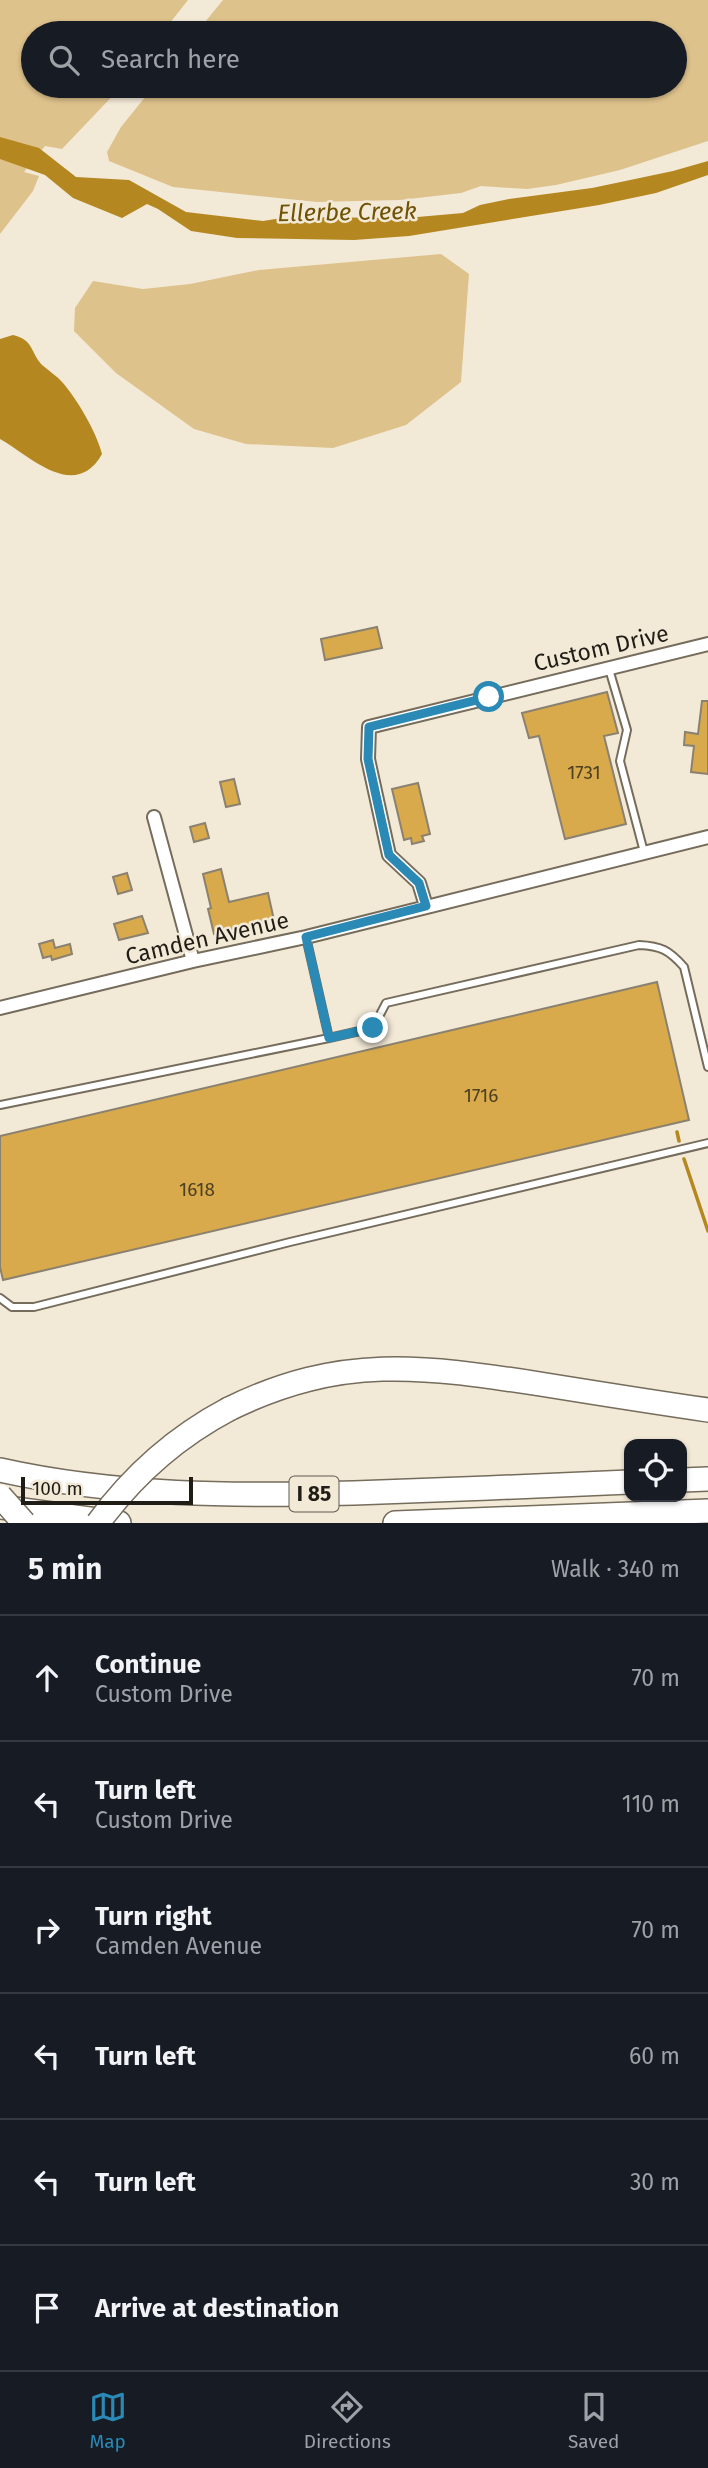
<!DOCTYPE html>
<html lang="en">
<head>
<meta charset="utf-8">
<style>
	body { margin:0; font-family:"Fira Sans",sans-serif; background:#20242c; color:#f1f3f6 }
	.controls { position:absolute; right:21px; bottom:21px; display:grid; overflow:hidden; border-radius:14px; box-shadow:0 2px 5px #0004 }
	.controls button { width:63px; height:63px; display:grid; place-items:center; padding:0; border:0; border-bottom:2px solid #363941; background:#171b24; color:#f1f3f6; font:35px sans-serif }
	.scale { position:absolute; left:21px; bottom:18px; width:172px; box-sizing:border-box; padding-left:7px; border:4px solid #201c16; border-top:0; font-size:19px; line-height:24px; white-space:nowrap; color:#201c16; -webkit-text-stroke:5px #f3e9d7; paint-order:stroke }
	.stop { position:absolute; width:21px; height:21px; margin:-16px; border:5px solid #2a89b5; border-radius:50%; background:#fff }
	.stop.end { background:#2a89b5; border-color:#fff; box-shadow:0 2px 7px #0008 }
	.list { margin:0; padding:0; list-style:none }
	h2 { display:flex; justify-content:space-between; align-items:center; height:91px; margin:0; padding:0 28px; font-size:30px }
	h2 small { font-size:23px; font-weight:400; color:#9ea1a6 }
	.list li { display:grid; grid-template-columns:46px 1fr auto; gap:21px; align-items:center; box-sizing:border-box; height:126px; padding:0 28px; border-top:2px solid #363941 }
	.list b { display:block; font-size:26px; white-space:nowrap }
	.list p { margin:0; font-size:23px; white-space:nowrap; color:#9ea1a6 }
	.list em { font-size:23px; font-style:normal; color:#9ea1a6 }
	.icon { flex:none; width:38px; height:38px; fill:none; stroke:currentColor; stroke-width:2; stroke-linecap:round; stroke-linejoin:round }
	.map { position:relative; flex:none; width:708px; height:1523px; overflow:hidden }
	.search { position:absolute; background:#171b24; box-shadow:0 2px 5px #0004; left:21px; right:21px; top:21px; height:77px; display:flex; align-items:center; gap:18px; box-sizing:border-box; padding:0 24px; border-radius:38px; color:#9ea1a6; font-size:26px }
	.sheet { height:847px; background:#171b24 }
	nav { display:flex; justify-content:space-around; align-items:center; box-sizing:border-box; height:98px; border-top:2px solid #363941; background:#171b24; font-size:19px; color:#9ea1a6 }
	nav a { display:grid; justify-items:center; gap:4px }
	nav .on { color:#2a89b5 }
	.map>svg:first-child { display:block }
</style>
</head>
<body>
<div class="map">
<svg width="708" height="1523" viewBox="0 0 708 1523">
	<rect width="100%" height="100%" fill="#f3e9d7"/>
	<!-- green -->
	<path fill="#dec28c" d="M0,0H188L162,33H33V86H122L62,149L45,146L24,172L39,176L33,191L0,234Z
		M223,0H708V141L620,170L556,185L527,189L481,186L461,193L400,200L317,202L173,187L109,161L107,152L121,127L154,86H675V33H196Z
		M441,254L469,274L461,382L406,425L333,448L246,444L194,429L116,373L74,331L75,308L93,281L143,289L190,284L259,270Z"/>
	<!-- water -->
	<path fill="#b48720" d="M0,137L39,148L76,177L129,180L186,212L263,221L288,217L406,218L463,213L480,205L509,199L592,188L673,171L708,161V175L656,193L599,205L409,236L354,240L237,238L191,231L158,209L147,204L122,218L73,198L45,175L0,159Z
		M13,335C34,340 30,352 42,365C49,371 57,376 63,383C78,401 96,431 102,454C75,502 30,456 0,439V339Z"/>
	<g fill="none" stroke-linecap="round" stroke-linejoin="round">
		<!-- stream -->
		<path stroke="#b48720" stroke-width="3.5" d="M677,1132L679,1141
			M684,1159L708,1231"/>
	</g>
	<!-- building -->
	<path fill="#d9aa4b" stroke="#8a8170" stroke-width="2" d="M377,627L382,648L325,660L321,639Z
		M607,692L618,733L604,736L626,824L565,839L539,736L529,738L522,713Z
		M702,701H708V774L691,772L694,746L684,745L685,732L698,734Z
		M234,779L240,804L226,807L220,782Z
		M418,783L430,834L422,836L424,841L412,844L411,838L404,840L392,789Z
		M205,823L209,838L194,842L190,827Z
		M221,869L229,902L268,893L274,920L214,934L208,909L211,908L203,874Z
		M127,873L132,890L118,894L113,877Z
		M142,916L148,933L119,940L114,924Z
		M53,940L55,948L70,944L72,954L52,960L51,956L43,958L39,944Z
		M657,982L689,1120L3,1280L0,1267V1136Z"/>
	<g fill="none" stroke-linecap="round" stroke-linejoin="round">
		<!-- service casing -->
		<g stroke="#756c5c" stroke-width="10">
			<path id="service" d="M609,669L627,730L620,761L644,852
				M329,1038L373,1028L386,1003L639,945C661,946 669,950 684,967L708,1067
				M0,1105L329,1038L306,937
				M0,1298L12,1307H34L290,1242L708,1143"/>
		</g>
		<!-- minor casing -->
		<g stroke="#756c5c" stroke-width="16">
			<path id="minor" d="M154,817L193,961
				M426,906L419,883L389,855L368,759L369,727L708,644
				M0,1008L193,961L306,937L708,837"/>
		</g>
		<!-- motorway casing -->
		<g stroke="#756c5c" stroke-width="26">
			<path id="motorway" d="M229,1409C341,1354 422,1366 540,1384C596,1393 652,1402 708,1410
				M0,1470C116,1496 236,1496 354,1493C446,1490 537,1486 629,1482
				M682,1480L708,1479
				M0,1507L119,1523
				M395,1523L708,1511"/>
		</g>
		<!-- service -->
		<use href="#service" stroke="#fff" stroke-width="6"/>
		<!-- minor -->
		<use href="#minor" stroke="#fff" stroke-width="12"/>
		<!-- motorway -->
		<use href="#motorway" stroke="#fff" stroke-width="23"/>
		<!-- motorway-bridge casing -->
		<g stroke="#756c5c" stroke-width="26" stroke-linecap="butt">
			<path id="motorway-bridge" d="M0,1496L24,1523
				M98,1523C133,1475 176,1437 229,1409"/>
		</g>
		<!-- motorway-bridge -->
		<use href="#motorway-bridge" stroke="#fff" stroke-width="23"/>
	</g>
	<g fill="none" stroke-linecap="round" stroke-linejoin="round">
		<!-- route -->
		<path stroke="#2a89b5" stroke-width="9" d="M373,1028L329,1038L306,937L426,906L419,883L389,855L368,759L369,727L489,697"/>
	</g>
	<g text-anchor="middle" stroke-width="5" stroke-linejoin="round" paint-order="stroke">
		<!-- number labels -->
		<g font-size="19" fill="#4e4023">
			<text x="584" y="779">1731</text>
			<text x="481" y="1102">1716</text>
			<text x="197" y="1196">1618</text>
		</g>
		<!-- shield labels -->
		<rect fill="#f3e9d7" stroke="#5f5a50" stroke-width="2" x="289.5" y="1476.5" width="49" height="35" rx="5"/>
		<g font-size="21" font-weight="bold" fill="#201c16">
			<text x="314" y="1501">I 85</text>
		</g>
		<!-- street labels -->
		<g font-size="23" fill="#201c16" stroke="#f3e9d7">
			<text transform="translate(601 648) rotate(-13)" y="8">Custom Drive</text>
			<text transform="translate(207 938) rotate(-13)" y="8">Camden Avenue</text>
		</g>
		<!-- water labels -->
		<g font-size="24" font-style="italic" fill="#705204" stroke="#f3e9d7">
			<text transform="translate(347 212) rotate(-1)" y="8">Ellerbe Creek</text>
		</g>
	</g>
</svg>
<div class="controls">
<button><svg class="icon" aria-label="locate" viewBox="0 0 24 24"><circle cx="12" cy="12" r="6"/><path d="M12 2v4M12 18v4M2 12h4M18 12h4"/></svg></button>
</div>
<div class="scale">100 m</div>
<div class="stop" style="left:489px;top:697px"></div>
<div class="stop end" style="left:373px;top:1028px"></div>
<div class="search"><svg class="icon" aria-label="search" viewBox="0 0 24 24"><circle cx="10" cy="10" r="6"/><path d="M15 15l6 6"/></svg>Search here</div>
</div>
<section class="sheet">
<h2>5 min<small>Walk · 340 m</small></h2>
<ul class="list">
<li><svg class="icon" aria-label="ahead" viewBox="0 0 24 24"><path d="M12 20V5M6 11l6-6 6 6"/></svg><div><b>Continue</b><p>Custom Drive</p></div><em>70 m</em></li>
<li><svg class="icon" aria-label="left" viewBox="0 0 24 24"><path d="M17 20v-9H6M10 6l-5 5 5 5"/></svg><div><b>Turn left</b><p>Custom Drive</p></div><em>110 m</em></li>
<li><svg class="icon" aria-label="right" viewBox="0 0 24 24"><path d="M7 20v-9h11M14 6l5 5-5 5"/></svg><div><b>Turn right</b><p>Camden Avenue</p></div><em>70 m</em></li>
<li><svg class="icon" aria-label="left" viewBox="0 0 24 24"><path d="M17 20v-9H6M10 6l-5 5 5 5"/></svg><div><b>Turn left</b></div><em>60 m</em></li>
<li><svg class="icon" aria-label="left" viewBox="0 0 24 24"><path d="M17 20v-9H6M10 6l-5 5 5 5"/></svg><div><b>Turn left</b></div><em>30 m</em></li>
<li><svg class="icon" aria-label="arrive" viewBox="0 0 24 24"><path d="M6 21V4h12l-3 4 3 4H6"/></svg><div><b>Arrive at destination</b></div></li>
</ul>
</section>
<nav>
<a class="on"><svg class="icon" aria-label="map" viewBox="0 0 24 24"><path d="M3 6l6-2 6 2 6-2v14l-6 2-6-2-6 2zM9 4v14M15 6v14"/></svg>Map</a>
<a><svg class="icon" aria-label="directions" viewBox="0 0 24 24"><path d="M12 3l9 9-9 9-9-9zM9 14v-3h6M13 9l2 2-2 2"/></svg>Directions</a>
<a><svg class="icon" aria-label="saved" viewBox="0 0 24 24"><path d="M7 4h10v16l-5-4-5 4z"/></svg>Saved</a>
</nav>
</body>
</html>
